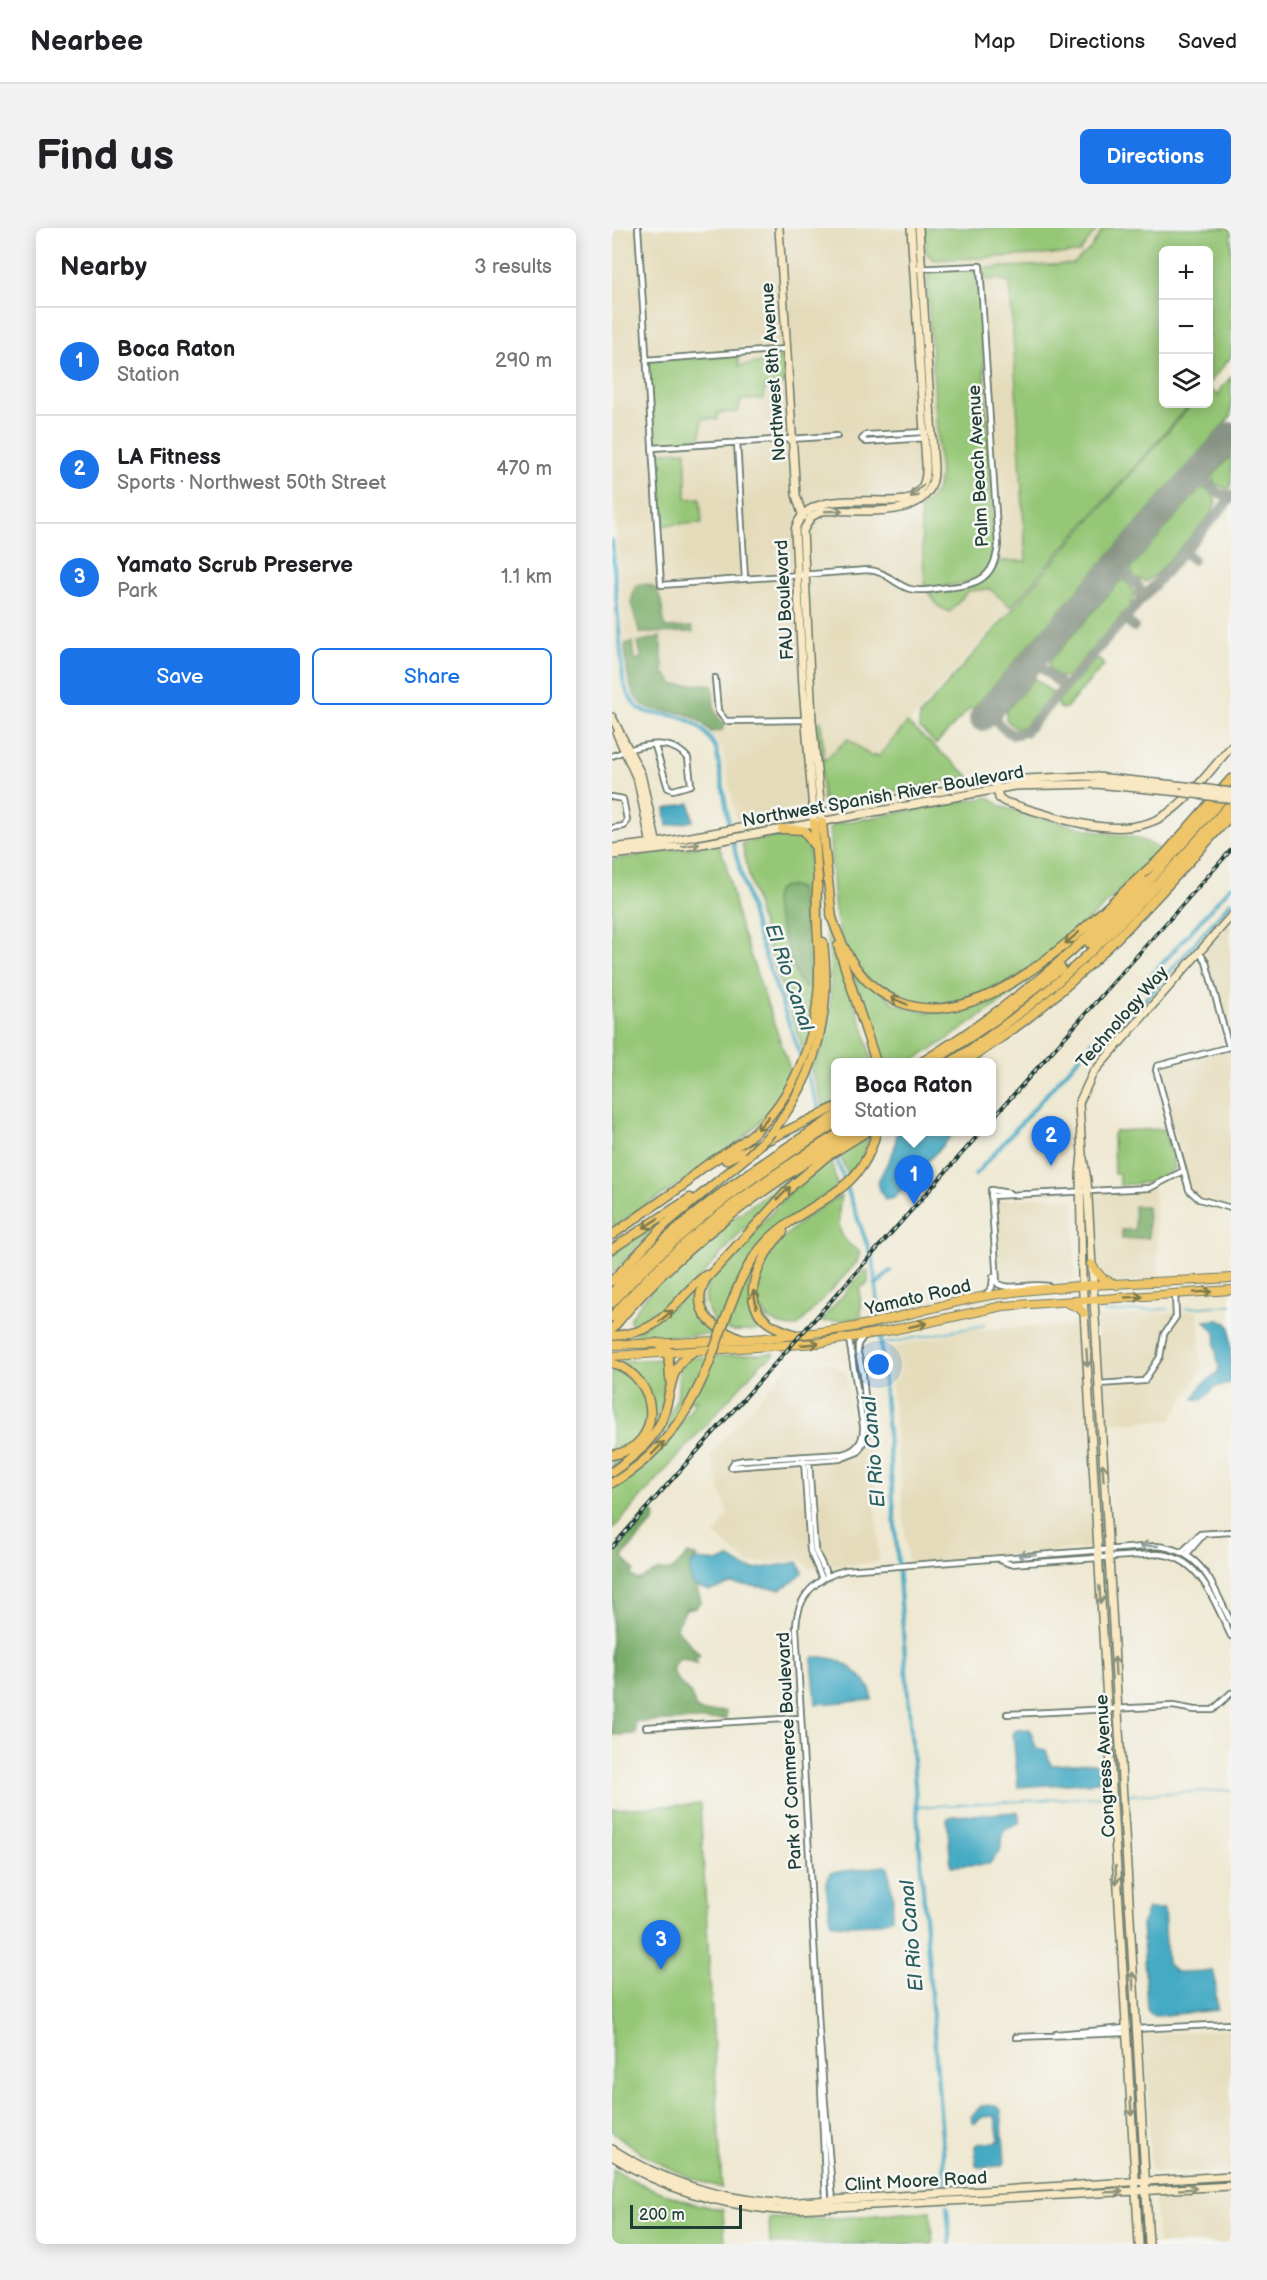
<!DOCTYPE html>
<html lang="en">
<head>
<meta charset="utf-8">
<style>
	body { margin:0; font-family:"Balsamiq Sans",sans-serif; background:#f2f2f2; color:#202124 }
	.controls { position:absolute; right:18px; top:18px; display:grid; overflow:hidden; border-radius:9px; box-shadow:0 3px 15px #0003 }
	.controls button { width:54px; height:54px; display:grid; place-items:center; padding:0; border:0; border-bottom:2px solid #e0e0e0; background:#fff; color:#202124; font:30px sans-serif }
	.scale { position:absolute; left:18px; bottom:15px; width:112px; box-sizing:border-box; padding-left:6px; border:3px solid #1f3d34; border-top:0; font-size:16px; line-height:21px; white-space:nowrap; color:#1f3d34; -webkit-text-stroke:4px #f6f6f2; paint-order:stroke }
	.you { position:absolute; left:267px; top:1137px; width:21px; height:21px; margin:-15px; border:4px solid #fff; border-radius:50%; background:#1a73e8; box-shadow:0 0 0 9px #1a73e833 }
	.badge { display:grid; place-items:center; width:39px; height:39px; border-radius:50%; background:#1a73e8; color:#fff; font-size:20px; font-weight:700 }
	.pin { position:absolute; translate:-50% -50px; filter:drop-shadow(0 2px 3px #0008) }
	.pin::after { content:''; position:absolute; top:32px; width:21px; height:18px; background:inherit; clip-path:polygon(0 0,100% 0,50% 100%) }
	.popup { position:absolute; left:219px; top:830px; width:165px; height:78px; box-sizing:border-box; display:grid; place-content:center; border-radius:9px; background:#fff; filter:drop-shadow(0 2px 4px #0005); font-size:20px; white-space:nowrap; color:#757577 }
	.popup b { font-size:22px; color:#202124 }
	.popup::after { content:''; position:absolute; left:50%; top:100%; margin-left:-12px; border:12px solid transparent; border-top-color:#fff }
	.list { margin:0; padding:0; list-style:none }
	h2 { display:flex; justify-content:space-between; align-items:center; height:78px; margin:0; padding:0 24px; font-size:26px }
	h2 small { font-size:20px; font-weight:400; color:#757577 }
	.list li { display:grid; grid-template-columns:39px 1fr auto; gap:18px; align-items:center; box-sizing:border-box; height:108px; padding:0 24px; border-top:2px solid #e0e0e0 }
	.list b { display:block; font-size:22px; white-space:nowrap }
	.list p { margin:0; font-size:20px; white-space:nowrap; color:#757577 }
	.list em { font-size:20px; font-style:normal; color:#757577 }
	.actions { display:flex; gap:12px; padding:18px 24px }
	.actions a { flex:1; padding:14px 0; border:2px solid #1a73e8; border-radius:9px; text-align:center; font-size:21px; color:#1a73e8 }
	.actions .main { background:#1a73e8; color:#fff }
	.icon { flex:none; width:33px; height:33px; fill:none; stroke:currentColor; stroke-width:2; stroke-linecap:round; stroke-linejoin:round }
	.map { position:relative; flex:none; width:619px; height:2016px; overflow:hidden; border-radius:9px }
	header { display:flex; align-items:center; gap:36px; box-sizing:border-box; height:84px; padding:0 30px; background:#fff; border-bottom:2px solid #e0e0e0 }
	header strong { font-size:28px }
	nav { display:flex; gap:33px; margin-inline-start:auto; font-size:21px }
	.intro { display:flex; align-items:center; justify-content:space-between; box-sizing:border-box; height:144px; padding:0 36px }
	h1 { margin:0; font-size:42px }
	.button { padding:15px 27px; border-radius:9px; background:#1a73e8; color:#fff; font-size:21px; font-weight:700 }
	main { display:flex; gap:36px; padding:0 36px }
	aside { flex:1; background:#fff; border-radius:9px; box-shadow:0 3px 15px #0003 }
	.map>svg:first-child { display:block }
</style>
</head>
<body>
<header>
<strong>Nearbee</strong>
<nav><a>Map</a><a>Directions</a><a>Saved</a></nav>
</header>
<div class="intro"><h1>Find us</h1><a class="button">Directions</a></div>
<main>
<aside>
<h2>Nearby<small>3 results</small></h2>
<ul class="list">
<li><span class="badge">1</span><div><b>Boca Raton</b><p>Station</p></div><em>290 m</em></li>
<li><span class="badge">2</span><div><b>LA Fitness</b><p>Sports · Northwest 50th Street</p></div><em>470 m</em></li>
<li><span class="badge">3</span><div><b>Yamato Scrub Preserve</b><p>Park</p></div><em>1.1 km</em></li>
</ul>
<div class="actions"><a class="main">Save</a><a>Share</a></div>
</aside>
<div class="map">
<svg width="619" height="2016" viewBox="0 0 619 2016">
	<rect width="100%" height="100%" fill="#f6f6f2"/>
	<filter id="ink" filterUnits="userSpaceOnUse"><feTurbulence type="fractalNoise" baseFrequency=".0167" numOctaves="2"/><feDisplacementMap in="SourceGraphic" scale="12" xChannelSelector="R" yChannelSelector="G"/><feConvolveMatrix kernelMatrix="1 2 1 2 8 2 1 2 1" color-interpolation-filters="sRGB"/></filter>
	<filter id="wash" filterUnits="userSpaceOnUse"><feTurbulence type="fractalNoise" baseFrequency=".008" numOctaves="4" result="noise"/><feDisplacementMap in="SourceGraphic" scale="24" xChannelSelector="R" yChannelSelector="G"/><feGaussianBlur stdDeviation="1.35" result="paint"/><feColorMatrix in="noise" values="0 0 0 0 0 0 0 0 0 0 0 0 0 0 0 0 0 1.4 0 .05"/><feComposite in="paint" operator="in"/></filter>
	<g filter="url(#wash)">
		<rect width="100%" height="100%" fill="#efe9d3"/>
		<!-- built -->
		<path fill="#e4dbba" d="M0,0H619V129L597,155L596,22H552V176H578L297,495L358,549L124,592L110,522L99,504L89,491L77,487L41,483L25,473L18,460L14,437L0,242Z
			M619,688V980L581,968L544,839L616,819L594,734L587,724Z
			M542,961L547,1052L482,1056L477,964Z
			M429,969L462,971L463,1051L460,1053L392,1057L386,1054L382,973Z
			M586,1083L590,1142L559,1192L489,1195L485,1089Z
			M470,1096L490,1318L296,1337L276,1120L355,1102Z
			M217,1134L235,1146L238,1187L261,1230L267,1334L198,1340L188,1331L136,1336L103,1307L116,1286L98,1227L177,1137Z
			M619,1801V1943L541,1944L539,1940L532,1807Z
			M619,1963V2016H546L543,1973L546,1969Z"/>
		<!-- green -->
		<path fill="#96c777" stroke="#5a8256" stroke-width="1.5" d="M313,0H619V129L597,155L596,22H552V176H578L399,379L378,361L356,363L338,384L327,379L316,364C345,361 372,362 386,333H414L398,55L388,51L372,52L371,40L461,36L479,20L492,0L485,1L467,25L322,32L314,25Z
			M363,41L366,45L383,316C377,360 350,356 313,359L308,281L324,264L328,247L315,51L319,43Z
			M167,124L172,126V156L153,160L151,171L129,172L126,184L106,185L105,192L90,190L89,207L83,214L76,211L74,212L77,215L45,217L42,215L37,136L39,133L126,128L127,138L167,132Z
			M619,149V188L361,481L358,480L324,516L307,499L308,487L580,176H596L597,161L607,168L608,161Z
			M74,223V271L88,270L90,295L50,297L46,224Z
			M619,227V259L616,261L603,256L600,249Z
			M590,259L598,263L604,274L599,286L545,346L534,354L522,349L518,341Z
			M509,352L516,355L523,366L518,378L456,449H447L438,442L437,434Z
			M482,431H487L492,437L454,480L449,481L446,478L447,470Z
			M423,450L442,466L412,499L403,500L394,492V483Z
			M209,493L212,532L236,511L260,529L263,526L266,529L295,495L358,549L214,576L211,572L205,496Z
			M377,569L390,579C423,587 455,597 488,604C516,609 523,606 549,622C495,674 407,771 330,779C320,780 308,775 298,773C274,769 250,750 238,729C217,694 221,641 217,601L223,596Z
			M187,604L192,606L197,615L205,754L196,812L203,836C219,804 222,755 216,719C213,699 208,675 209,656L225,728L253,804L260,834H224V874L212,880C182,792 147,706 130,615Z
			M105,615L113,632L127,695L178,841C162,912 55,958 0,1001V632Z
			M463,710L398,768L330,815L298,834H269L259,799L233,729L283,776L314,784H336L375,773Z
			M553,901L563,940L543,954L508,957L507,946H502L501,907L503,903Z
			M258,905L251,929L237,949L227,925Z
			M202,933L145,987L62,1078L30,1099L12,1103L22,1097L17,1092C59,1027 139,977 202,933Z
			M215,933L220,937L226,959L164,1002L138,1039L162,1010L139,1067L159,1100C147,1102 133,1104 121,1103C97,1100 89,1073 96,1054L183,959Z
			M229,968C225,993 223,1010 248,1024L245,1034L185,1099C169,1099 159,1095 150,1082C121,1041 198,982 229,968Z
			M52,990L0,1046V1024Z
			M252,1043H256V1055L248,1060L249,1090L211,1094L212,1089Z
			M87,1057C89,1079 88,1094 109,1106L7,1111L20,1108Z
			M162,1125L159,1130L150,1134L0,1302V1259C37,1236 63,1209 85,1171L78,1173L39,1224L0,1252V1249C37,1224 49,1214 64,1171C68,1161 65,1149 68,1139L78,1130Z
			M54,1131C54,1189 44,1205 0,1240V1229L15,1225L42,1188L39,1168L5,1133Z
			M0,1138C42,1157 53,1211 0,1223Z
			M88,1576L110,1960C71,1949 31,1930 0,1903V1581Z
			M0,1941C34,1960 73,1975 111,1982L113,2016H0Z
			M318,1983L321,2016H158L157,1990L212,1991Z"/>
		<!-- forest -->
		<path fill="#78ac68" stroke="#4c744e" stroke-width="1.5" d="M28,356C53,354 49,382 53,400L80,399L81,404L28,405L19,375L23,359Z
			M48,409L52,447H55L61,457L97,456L101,459C102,473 99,488 113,495L110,502L99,504C60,457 16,520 13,416L20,414L22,431H30L26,414Z
			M171,658L187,660L199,753L198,759L194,760L186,752L163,683C161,672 161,664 171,658Z
			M522,978H535L537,1010L510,1011V1002H523Z
			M37,1283L43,1286L42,1293L10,1329L22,1342L19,1347L26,1352L45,1343L61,1342L76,1326L85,1329L78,1338L89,1373L84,1379L74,1381L64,1400L88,1427L83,1431L86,1436L68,1430L60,1441L65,1452L79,1466L84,1481L90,1484L114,1483V1491L23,1494L24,1506L0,1507V1326Z"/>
		<!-- water -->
		<path fill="#44aac4" stroke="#32747c" stroke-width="1.5" d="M78,575L81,593L55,598L53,581Z
			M285,904H343L282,970L273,972L265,955L282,922Z
			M606,1092L615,1095L618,1100L619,1156L603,1159L590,1172L582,1171L589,1158L605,1145L607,1140L603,1117L604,1106L593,1093Z
			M118,1330L134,1340L144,1341L186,1334L191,1344L181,1354L168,1361L119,1356L98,1363L82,1358L78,1350V1338L83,1332L108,1334Z
			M203,1429C211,1429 220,1429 227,1433C240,1439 262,1457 260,1472L204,1476L200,1431Z
			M418,1501L424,1520L434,1522L439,1537L482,1535L487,1539V1554L406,1559L401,1505L405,1502Z
			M406,1584L408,1594L392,1602L388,1623L377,1636L339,1638L335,1591L341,1588Z
			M273,1638L276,1639L281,1668L280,1690C269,1698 232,1698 219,1695L214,1657L218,1645Z
			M536,1681H552L555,1735L563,1744L600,1743L603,1749L605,1782L544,1788L539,1787L535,1781L530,1695Z
			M383,1877L389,1882L393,1934L391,1938L367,1939L364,1938L363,1918L365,1916L385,1914L387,1911L383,1888L370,1889L364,1895H361L359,1889L369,1878Z"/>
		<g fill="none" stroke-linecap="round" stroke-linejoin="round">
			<!-- stream -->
			<path stroke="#44aac4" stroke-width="1.5" d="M573,1080L619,1077
				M490,1085L556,1081
				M270,1116L373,1097
				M515,1567L619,1562
				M303,1579L498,1568"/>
			<!-- canal -->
			<path stroke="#44aac4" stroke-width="4" d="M0,312L11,452C26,501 47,477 78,493C90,499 97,509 104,520L118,601
				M120,611L145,705L209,886
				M517,790L619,674
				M222,924L261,1033L266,1077L334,1961
				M363,947L619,658
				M264,1057L278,1043
				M335,1978L338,2016"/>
			<!-- taxiway -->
			<path stroke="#879384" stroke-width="10" d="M592,237C588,252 604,269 619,267
				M578,253L587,251L594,253
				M572,323L581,332
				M510,331L509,339L513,346
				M497,346L510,345C521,352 532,359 528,373
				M512,390L522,399
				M421,432L452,459
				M383,475C377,490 389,500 401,507L413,504L619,270"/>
			<!-- runway -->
			<path stroke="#879384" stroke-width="26" d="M370,490L619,207"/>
		</g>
	</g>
	<g filter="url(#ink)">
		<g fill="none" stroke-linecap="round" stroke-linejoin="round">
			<!-- street casing -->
			<g stroke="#68796c" stroke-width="8">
				<path id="street" d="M26,0L49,357L256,342C274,343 282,356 298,361C308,364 320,361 330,360C362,357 382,354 386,317L368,38L302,41
					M34,132L174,121
					M314,204L254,207L250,211L254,214L314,210
					M125,214L133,351
					M40,220L225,208
					M103,450L106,483L114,493L195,492
					M0,528C24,518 56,507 76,530L79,557L61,562L56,560L43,518
					M0,569L11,571L15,592L12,598L0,600
					M587,724L594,734L617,819L545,838L544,842L577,962L587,971L619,980
					M397,965L379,962L385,1055C395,1064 424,1053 439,1059
					M379,968L538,960L571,943
					M373,1068L380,1059L381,1049
					M486,1156L532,1153L548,1129L552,1106L564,1089L563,1066
					M192,1233L198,1323L210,1350
					M197,1233L203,1322L215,1347
					M119,1239L228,1231L246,1224L256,1206L251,1146L246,1125V1116L252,1108
					M119,1239L122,1234L132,1232L230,1226C245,1223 252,1213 251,1198L237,1111
					M570,1324L588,1306L619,1304
					M574,1327L592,1306
					M388,1332L398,1336L544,1326C589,1327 602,1374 619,1408
					M395,1486L561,1478L583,1482H601L619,1465
					M34,1499L188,1490
					M523,1801L619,1796
					M444,1806L514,1800
					M404,1809L515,1805
					M207,1814L214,1973
					M221,1974L207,1802L184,1400C185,1368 204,1349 234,1342L544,1318C591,1322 600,1357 619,1394"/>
			</g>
			<!-- secondary casing -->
			<g stroke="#68796c" stroke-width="10">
				<path id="secondary" d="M167,0L184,267L191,289
					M0,489L29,546L45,617
					M5,506L26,553L39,617
					M384,557L387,570L393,574C441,588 512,617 556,585C580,568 599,541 619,519
					M210,594L200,491L191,303L199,289L210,283C247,280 323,296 322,241L307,0
					M202,595L191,459L183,302C193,260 260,277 293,272C311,266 315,253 314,236L299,0
					M0,620L51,614L390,552L475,548L573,558
					M0,627L84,617L402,558L484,556L567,564
					M471,930L475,952L537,2016
					M0,1921C52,1954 109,1972 170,1975L619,1948
					M0,1928C51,1961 105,1976 165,1982L619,1958
					M527,2016L470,1050L468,947L470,926L467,875L481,845L619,688"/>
			</g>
			<!-- primary casing -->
			<g stroke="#68796c" stroke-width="10">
				<path id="primary" d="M479,1036L490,1050L505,1057
					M453,1074L467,1080L472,1085
					M0,1117C79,1114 158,1113 236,1100C287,1091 336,1073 387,1066C463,1055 542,1055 619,1050
					M0,1128L206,1115L281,1102L391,1078L619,1062"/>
			</g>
			<!-- highway casing -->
			<g stroke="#68796c" stroke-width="11">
				<path id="highway" d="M210,594L220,691
					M202,595L206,653
					M170,601L192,602L201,616
					M547,633L619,551
					M219,687C232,725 248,758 287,774C378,811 487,682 550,629
					M477,715L519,673L615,566
					M226,718L264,834
					M310,834C391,784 467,724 530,651
					M321,834L385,791L449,740
					M339,834C451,763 532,673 619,575
					M352,834C457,771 538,677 619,587
					M160,904C204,849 220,784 211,714
					M114,932L224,879
					M72,956C92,934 123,923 145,902C188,859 208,801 207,740C207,710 202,679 206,649
					M171,1004C151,1025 125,1068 154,1093C162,1100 174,1103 184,1107
					M0,1007L76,954
					M0,1021L78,970
					M0,1053L54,996L136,928
					M0,1065C64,992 142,939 224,888
					M0,1075C65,1002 142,947 224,895
					M0,1089C65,1012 144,956 229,904
					M112,1095C123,1066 132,1037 154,1014C193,973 250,969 264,904
					M0,1101C67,1018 152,960 241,904
					M0,1108C56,1104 57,1075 94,1047
					M129,1111C102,1100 76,1084 94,1051L182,956L214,929L254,904
					M45,1115L56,1123L58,1150
					M0,1135C48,1149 54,1218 0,1227
					M0,1244C20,1230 38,1216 49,1194C60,1170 55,1138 81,1124
					M0,1255C49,1227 77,1186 97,1135"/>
			</g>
			<!-- street -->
			<use href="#street" stroke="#fff" stroke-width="4.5"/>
			<!-- secondary -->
			<use href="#secondary" stroke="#f8e8c3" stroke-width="7"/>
			<!-- primary -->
			<use href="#primary" stroke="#eec569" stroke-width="8"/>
			<!-- highway -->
			<use href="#highway" stroke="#eec569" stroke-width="8"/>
			<!-- rail casing -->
			<g stroke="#1f3d34" stroke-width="4">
				<path id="rail" d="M380,891L619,622
					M0,1319L369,904"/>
			</g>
			<!-- rail -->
			<use href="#rail" stroke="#f6f6f2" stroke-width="1.5" stroke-dasharray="4.5" stroke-linecap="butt"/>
			<!-- secondary-bridge casing -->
			<g stroke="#68796c" stroke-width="10" stroke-linecap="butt">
				<path id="secondary-bridge" d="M573,558L619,564
					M567,564L619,571"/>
			</g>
			<!-- highway-bridge casing -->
			<g stroke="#68796c" stroke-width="11" stroke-linecap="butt">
				<path id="highway-bridge" d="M136,928L160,904
					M97,1135L112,1095"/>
			</g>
			<!-- secondary-bridge -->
			<use href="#secondary-bridge" stroke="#f8e8c3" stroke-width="7"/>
			<!-- highway-bridge -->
			<use href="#highway-bridge" stroke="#eec569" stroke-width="8"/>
		</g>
		<!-- one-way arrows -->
		<defs><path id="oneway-shaft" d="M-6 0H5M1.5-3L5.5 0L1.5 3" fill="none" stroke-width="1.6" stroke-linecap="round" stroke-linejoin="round" transform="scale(1.5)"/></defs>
		<g stroke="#8c927c">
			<use href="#oneway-shaft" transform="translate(305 263) rotate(136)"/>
			<use href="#oneway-shaft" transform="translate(222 283) rotate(-2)"/>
			<use href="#oneway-shaft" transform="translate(79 617) rotate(-9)"/>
			<use href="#oneway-shaft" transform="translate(475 1130) rotate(86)"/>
			<use href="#oneway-shaft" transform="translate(491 1244) rotate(-93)"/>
			<use href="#oneway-shaft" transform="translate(488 1367) rotate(86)"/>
			<use href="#oneway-shaft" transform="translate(503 1438) rotate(-93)"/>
			<use href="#oneway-shaft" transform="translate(504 1647) rotate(88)"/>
			<use href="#oneway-shaft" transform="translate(521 1753) rotate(-93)"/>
			<use href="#oneway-shaft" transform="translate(519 1879) rotate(87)"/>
			<use href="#oneway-shaft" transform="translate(576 1961) rotate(-3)"/>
			<use href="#oneway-shaft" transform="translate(502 1964) rotate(-2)"/>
		</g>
		<g stroke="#7c7a4c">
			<use href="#oneway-shaft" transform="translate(460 710) rotate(140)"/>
			<use href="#oneway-shaft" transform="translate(287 773) rotate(-157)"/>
			<use href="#oneway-shaft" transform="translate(151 895) rotate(132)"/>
			<use href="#oneway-shaft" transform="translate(172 965) rotate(-45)"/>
			<use href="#oneway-shaft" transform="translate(39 995) rotate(147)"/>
			<use href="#oneway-shaft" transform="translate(591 1064) rotate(-4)"/>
			<use href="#oneway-shaft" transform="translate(522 1069) rotate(-3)"/>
			<use href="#oneway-shaft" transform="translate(143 1071) rotate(-100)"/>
			<use href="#oneway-shaft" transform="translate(54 1088) rotate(-39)"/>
			<use href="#oneway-shaft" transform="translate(306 1097) rotate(-13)"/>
			<use href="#oneway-shaft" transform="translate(198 1116) rotate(-6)"/>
			<use href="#oneway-shaft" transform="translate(46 1220) rotate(-46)"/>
		</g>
		<g stroke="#8f9e9a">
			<use href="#oneway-shaft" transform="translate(537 1318) rotate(179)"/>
			<use href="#oneway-shaft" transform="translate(415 1327) rotate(176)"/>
		</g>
	</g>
	<g text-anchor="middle" stroke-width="5" stroke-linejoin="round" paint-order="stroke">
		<!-- street labels -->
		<g font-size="18" fill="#1f3d34" stroke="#f6f6f2">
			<text transform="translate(161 144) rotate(-94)" y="6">Northwest 8th Avenue</text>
			<text transform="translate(366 238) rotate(-93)" y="6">Palm Beach Avenue</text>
			<text transform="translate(172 372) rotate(-93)" y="6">FAU Boulevard</text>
			<text transform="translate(271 568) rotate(-10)" y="6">Northwest Spanish River Boulevard</text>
			<text transform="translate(510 789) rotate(-49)" y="6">Technology Way</text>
			<text transform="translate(306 1069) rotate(-13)" y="6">Yamato Road</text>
			<text transform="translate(177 1523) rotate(-93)" y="6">Park of Commerce Boulevard</text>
			<text transform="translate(493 1538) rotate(-93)" y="6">Congress Avenue</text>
			<text transform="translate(304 1953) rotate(-3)" y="6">Clint Moore Road</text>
		</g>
		<!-- water labels -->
		<g font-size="20" font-style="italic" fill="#2a5e5f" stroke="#f6f6f2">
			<text transform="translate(178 749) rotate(71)" y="7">El Rio Canal</text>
			<text transform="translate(261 1224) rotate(-95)" y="7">El Rio Canal</text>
			<text transform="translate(299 1708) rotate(-95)" y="7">El Rio Canal</text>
		</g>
	</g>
</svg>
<div class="controls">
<button>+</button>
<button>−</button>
<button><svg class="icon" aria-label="layers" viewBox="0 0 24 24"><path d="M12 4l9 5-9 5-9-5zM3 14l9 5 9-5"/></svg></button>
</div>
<div class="scale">200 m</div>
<div class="you"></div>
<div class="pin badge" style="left:302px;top:977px">1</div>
<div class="popup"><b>Boca Raton</b>Station</div>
<div class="pin badge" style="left:439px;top:938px">2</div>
<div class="pin badge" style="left:49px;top:1742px">3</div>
</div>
</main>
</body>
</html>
